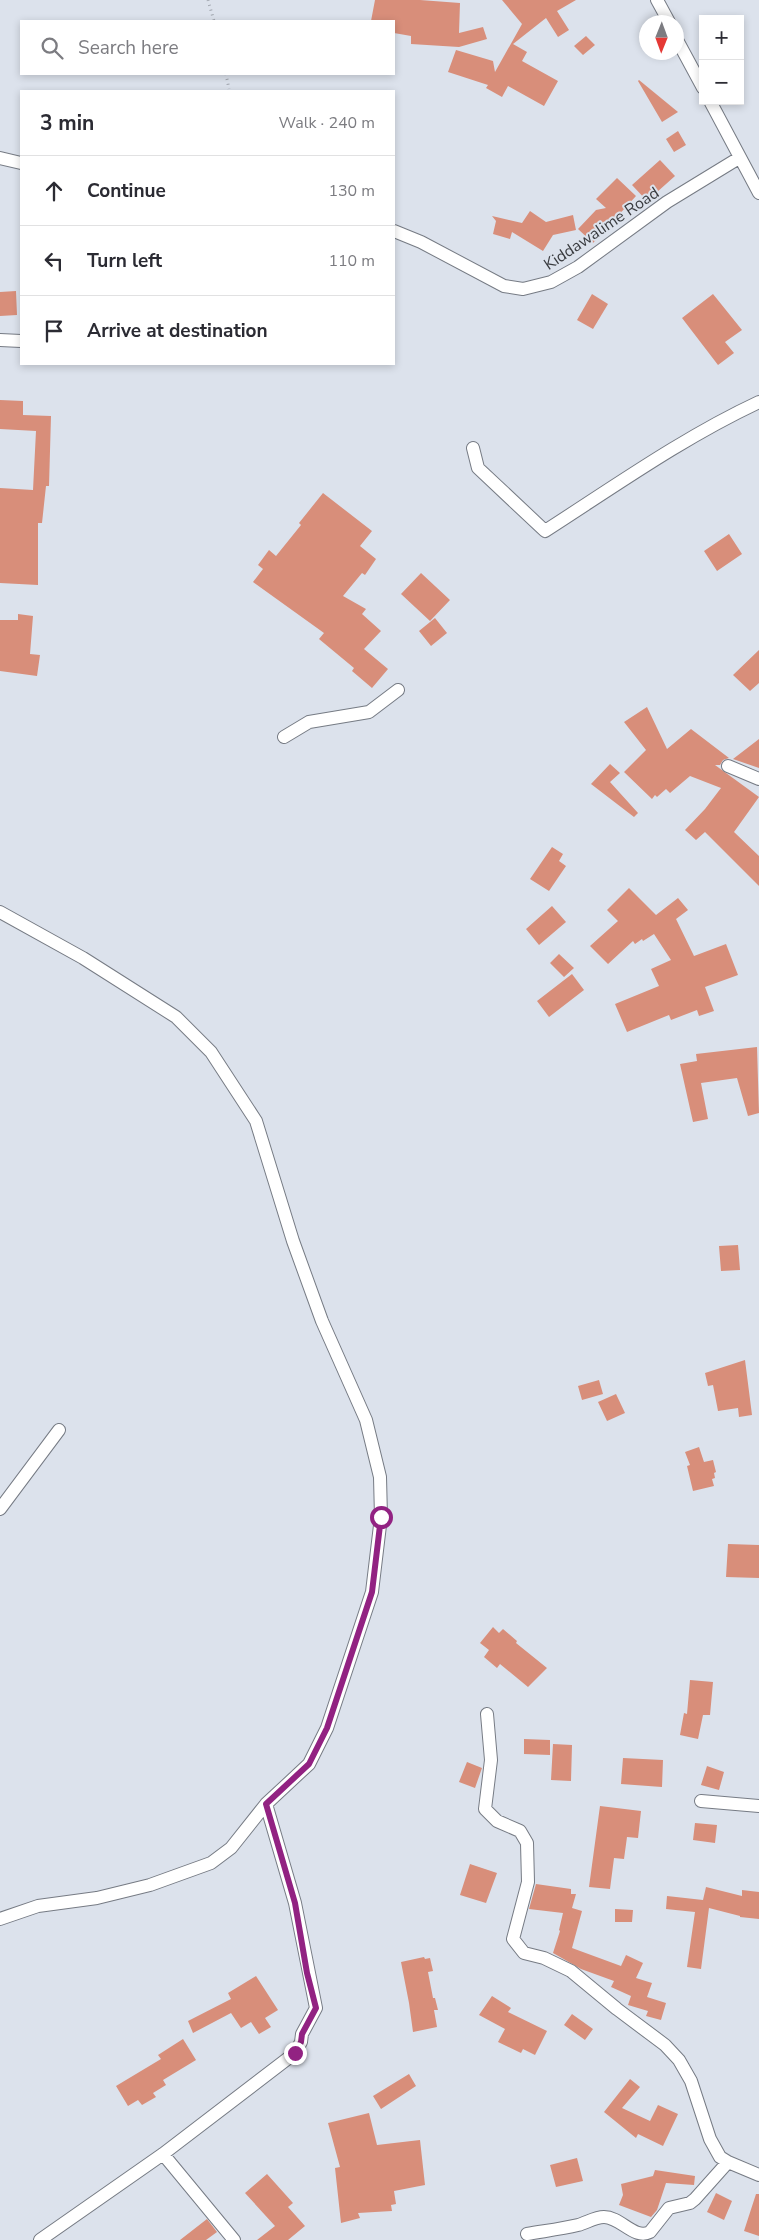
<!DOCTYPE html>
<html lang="en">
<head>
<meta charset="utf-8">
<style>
	body { margin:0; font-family:"Nunito Sans",sans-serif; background:#f7f7f7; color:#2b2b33 }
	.controls { position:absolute; right:15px; top:15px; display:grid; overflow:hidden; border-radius:0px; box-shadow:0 2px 8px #0003 }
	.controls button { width:45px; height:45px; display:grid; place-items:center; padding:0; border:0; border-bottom:1px solid #e1e1e2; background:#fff; color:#2b2b33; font:25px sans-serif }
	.compass { position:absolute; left:639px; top:15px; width:45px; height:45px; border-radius:50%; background:#fff; box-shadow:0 2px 8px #0003; rotate:181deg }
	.stop { position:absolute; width:15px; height:15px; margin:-11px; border:4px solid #922282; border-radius:50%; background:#fff }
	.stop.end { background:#922282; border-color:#fff; box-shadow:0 1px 5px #0008 }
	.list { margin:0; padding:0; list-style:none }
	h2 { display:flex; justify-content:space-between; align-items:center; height:65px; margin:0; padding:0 20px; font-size:21px }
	h2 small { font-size:16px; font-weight:400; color:#7c7c81 }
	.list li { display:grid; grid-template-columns:32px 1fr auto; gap:15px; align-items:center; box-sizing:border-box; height:70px; padding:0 20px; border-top:1px solid #e1e1e2 }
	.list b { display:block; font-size:19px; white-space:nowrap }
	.list em { font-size:16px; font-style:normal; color:#7c7c81 }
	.icon { flex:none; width:28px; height:28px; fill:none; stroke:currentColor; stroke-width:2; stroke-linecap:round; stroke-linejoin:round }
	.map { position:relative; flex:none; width:759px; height:2240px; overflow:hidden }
	.search { position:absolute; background:#fff; box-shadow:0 2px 8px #0003; left:20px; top:20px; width:375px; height:55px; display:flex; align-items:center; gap:12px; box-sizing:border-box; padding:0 18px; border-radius:0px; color:#7c7c81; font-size:19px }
	.panel { position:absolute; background:#fff; box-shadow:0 2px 8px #0003; left:20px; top:90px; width:375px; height:275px; border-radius:0px }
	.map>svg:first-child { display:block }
</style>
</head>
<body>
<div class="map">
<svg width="759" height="2240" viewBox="0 0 759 2240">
	<rect width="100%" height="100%" fill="#dce2ec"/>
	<!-- building -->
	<path fill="#d88e7a" d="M375,0H420L460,3L459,33L483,27L487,39L459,47L411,44V36L394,33V21H371Z
		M502,0H576L557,11L569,30L558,37L546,18L513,44L527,52L522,61L558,81L544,106L508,86L502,97L486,88L488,85L448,72L456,50L493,61L495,72L522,24Z
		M586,36L595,45L583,55L574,46Z
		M639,80L678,112L662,122L638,81Z
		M678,131L686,145L674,152L666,139Z
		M660,160L675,176L647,201L632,185Z
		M617,178L636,196L593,243L578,229L596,210L606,208L596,199Z
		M530,211L546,222L573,215L576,230L553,235L543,251L512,232L510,239L493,234L496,221L492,216L522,223Z
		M16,291L17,315L0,316V292Z
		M592,294L608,304L593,329L577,320Z
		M713,294L742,330L725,342L734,353L718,365L682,318Z
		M0,400L23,401V415L51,416L49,486H46L42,523H38V585L0,583V488L33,490L36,431L0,429Z
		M323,493L372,531L360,546L376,559L365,575L362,573L343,596L366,609L362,614L381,631L364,649L388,669L372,688L352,671L354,668L319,639L324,633L253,582L263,569L258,565L269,550L276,556L301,525L299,523Z
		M729,534L742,554L717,571L704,551Z
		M421,573L450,600L430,621L401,594Z
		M18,614L33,616L30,654L40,655L37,676L0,671V620H18Z
		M435,618L447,633L431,646L419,631Z
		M759,650V683L750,691L733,675Z
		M647,707L667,749L691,729L729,758L723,760L720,765H715L759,797L734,832L759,856V886L705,832L696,840L685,830L705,809L721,788L690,776L670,793L666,789L657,797L655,795L652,799L624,772L646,750L624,722Z
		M759,739V768L733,759Z
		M610,764L620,773L610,782L638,813L634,817L591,784Z
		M552,847L563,854L559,861L566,866L549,891L530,879Z
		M629,888L656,915L678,898L688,910L676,919L694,956L726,944L738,975L705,987L714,1011L699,1016L697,1010L671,1020L669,1015L627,1032L615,1004L659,986L651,969L671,960L654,934L643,941L642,939L635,944L633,941L608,964L590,946L618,921L607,910Z
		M552,906L566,922L539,945L526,929Z
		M559,954L574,968L564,977L550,963Z
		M572,974L584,990L549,1017L537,1001Z
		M757,1047L759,1113L748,1116L737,1078L701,1083L708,1119L693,1122L680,1064L697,1061L696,1054Z
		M738,1245L740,1270L721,1271L719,1246Z
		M745,1360L752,1415L739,1417L738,1408L718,1411L713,1385L708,1386L705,1373Z
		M599,1380L603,1394L582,1400L578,1386Z
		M616,1394L625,1413L607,1421L598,1402Z
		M699,1447L704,1462L713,1460L716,1472L714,1473L715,1478L712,1479L714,1486L693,1491L687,1466L690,1465L685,1452Z
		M728,1544L759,1545V1578L726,1577Z
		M493,1627L499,1633L503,1629L517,1641L516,1643L547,1668L528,1687L500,1664L497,1668L484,1657L489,1650L480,1643Z
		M690,1680L713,1682L710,1715H703L698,1739L680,1735L684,1713L687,1714Z
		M524,1739L550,1740V1755L524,1754Z
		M553,1744L572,1745L571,1781L551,1780Z
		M623,1758L663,1760L662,1787L621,1784Z
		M467,1762L482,1768L475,1788L459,1782Z
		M707,1766L724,1772L719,1790L701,1785Z
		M600,1806L641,1811L638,1838L627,1837L624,1859L614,1858L610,1889L589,1887Z
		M695,1823L717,1825L715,1843L693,1840Z
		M470,1864L497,1873L486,1903L460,1895Z
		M536,1884L571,1889V1894H576L572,1908L582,1911L572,1948L621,1966L626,1955L643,1963L636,1978L652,1983L647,1997L666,2003L661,2020L646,2016L648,2011L628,2005L631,1996L611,1987L614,1981L581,1969L553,1953L560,1931L559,1930L563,1913L529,1909Z
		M706,1887L742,1896V1890L759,1892V1919L740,1917V1916L709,1908L701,1969L687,1967L695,1912L666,1909L667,1896L703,1900Z
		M615,1909L633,1910L632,1922H615Z
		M424,1957L425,1959L430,1958L433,1971L428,1972L433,1998H435L438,2010H434L437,2027L413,2032L409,2003L401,1962Z
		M256,1976L278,2010L265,2018L271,2027L259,2034L251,2022L241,2028L231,2013L193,2033L188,2021L231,1999L228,1993Z
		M492,1996L511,2008L508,2012L547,2031L535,2055L523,2049L521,2053L498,2042L505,2029L479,2015Z
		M572,2014L593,2029L585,2040L564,2025Z
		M183,2039L196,2060L163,2080L166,2085L153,2093L156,2097L142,2105L138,2100L128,2106L116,2086L161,2059L158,2055Z
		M409,2074L416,2086L381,2109L373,2096Z
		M630,2079L640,2087L622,2108L650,2121L658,2105L678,2114L663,2146L638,2134L636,2138L604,2112Z
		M369,2113L377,2145L420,2140L425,2185L394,2191L396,2204L391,2205L392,2211L358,2213L360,2218L341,2223L335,2168L340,2167L328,2123Z
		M577,2158L583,2181L556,2187L550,2165Z
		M655,2170L695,2176L694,2185L666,2183L657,2210L651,2217L619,2205L623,2195L621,2184L653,2176Z
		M267,2174L293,2203L288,2207L305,2226L288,2240H257L275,2226L245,2193Z
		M716,2193L732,2201L724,2220L707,2212Z
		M756,2194H759V2236L744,2231Z
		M207,2219L217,2232L206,2240H180Z"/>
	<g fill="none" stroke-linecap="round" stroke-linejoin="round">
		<!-- street casing -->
		<g stroke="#767b84" stroke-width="14">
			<path id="street" d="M657,0L669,22
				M676,38L703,88
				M710,101L759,193
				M0,158L21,163
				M394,231L421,242L504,286L523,289L551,282L578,267L667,202L739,158
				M0,340L21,341
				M473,448L478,468L545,531C615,486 684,437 759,402
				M284,737L309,722L369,712L398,690
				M728,766L759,779
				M0,912L83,958L176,1017L211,1052L256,1121L293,1241L322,1321L366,1420L380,1477L381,1517L372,1592L327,1728L309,1764L266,1804L231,1848L211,1863L150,1885L97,1898L38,1906L0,1919
				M0,1509L59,1430
				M487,1714L491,1760L485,1809L497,1821L520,1831L527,1843L528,1882L513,1939L524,1953L544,1958L571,1971L617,2009L665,2045L679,2060L691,2081L710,2139L720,2157L728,2162L759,2175
				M701,1801L759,1806
				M163,2154L234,2240
				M527,2234C544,2231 561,2229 578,2225C586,2223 595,2217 604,2217C621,2217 634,2240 650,2232L669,2208L690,2203L695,2199L728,2162
				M40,2240L163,2154L295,2053L301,2042L302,2034L316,2008L295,1903L266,1804"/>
		</g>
		<!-- path -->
		<path stroke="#a1a6ae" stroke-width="3" stroke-dasharray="1 4" stroke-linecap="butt" d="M208,0L214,21
			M226,74L229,89"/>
		<!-- street -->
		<use href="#street" stroke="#fff" stroke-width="12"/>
	</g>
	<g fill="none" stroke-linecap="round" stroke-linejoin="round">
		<!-- route -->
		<path stroke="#922282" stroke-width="6" d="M295,2053L301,2042L302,2034L316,2008L307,1973L295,1903L266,1804L309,1764L327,1728L372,1592L381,1517"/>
	</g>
	<g text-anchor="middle" stroke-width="4" stroke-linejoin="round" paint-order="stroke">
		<!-- street labels -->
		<g font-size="16" fill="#393b3f" stroke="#dce2ec">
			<text transform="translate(601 228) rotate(-34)" y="6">Kiddawalime Road</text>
		</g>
	</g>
</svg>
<div class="controls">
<button>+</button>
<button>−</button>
</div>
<svg class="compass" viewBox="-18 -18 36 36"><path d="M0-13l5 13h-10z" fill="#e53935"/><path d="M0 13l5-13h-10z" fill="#7c7c81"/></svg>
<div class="stop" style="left:381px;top:1517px"></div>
<div class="stop end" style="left:295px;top:2053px"></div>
<div class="search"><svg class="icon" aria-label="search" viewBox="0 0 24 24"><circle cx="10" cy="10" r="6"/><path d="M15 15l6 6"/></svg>Search here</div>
<section class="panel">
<h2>3 min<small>Walk · 240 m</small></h2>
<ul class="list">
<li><svg class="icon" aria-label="ahead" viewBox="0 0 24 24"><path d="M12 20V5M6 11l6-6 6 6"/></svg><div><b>Continue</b></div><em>130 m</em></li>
<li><svg class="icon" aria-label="left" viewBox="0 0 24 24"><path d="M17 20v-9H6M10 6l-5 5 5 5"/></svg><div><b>Turn left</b></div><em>110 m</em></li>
<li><svg class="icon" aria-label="arrive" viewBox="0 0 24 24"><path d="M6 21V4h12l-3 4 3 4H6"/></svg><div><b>Arrive at destination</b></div></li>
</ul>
</section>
</div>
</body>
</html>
